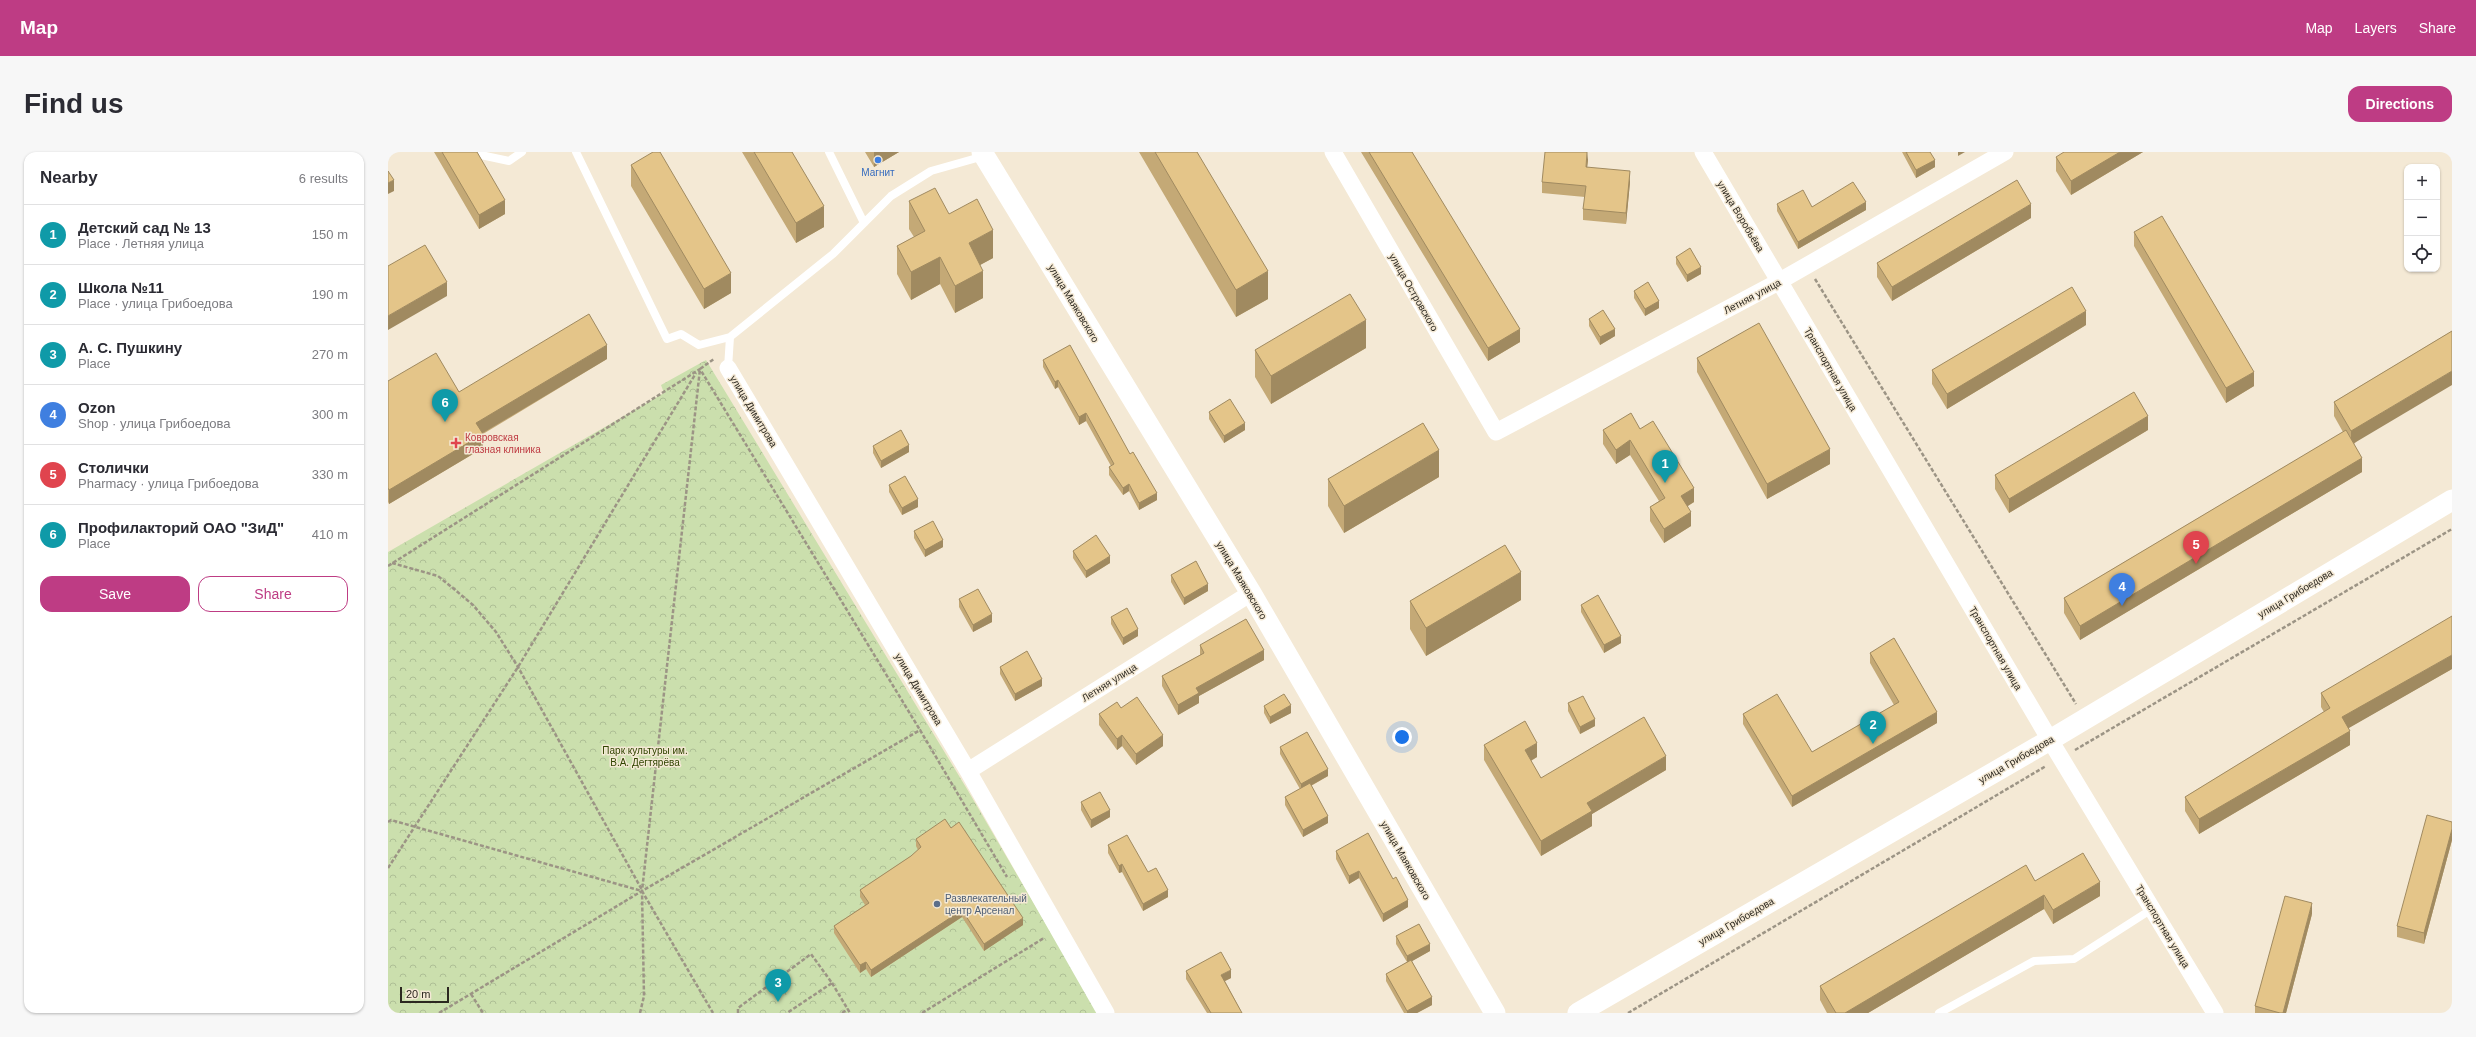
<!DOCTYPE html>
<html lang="en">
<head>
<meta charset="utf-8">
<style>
	body { margin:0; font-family:Arial,sans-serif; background:#f7f7f7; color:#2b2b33 }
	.controls { position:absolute; right:12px; top:12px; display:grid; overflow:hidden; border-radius:8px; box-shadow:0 1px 3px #0004 }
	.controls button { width:36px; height:36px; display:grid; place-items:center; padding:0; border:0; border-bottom:1px solid #e1e1e2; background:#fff; color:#2b2b33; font:20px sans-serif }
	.scale { position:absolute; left:12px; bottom:10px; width:49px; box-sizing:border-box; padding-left:4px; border:2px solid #2c2820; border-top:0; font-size:11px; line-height:14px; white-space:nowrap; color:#2c2820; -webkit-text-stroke:3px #f4e9d5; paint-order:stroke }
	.you { position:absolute; left:1014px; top:585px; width:14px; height:14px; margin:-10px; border:3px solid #fff; border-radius:50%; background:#1a73e8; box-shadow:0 0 0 6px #1a73e833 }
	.badge { display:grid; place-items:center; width:26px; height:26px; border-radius:50%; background:#be3c84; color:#fff; font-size:13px; font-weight:700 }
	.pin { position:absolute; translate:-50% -33px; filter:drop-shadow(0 1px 2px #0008) }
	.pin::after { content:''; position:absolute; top:21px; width:14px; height:12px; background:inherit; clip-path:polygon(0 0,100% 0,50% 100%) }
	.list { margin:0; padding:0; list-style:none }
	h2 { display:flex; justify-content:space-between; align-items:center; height:52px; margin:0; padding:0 16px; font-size:17px }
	h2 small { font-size:13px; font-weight:400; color:#7c7c81 }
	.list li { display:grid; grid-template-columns:26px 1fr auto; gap:12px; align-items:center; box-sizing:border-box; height:60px; padding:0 16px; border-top:1px solid #e1e1e2 }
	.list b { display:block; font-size:15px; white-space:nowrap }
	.list p { margin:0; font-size:13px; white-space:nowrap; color:#7c7c81 }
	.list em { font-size:13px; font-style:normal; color:#7c7c81 }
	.actions { display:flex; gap:8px; padding:12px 16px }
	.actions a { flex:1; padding:9px 0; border:1px solid #be3c84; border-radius:12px; text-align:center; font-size:14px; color:#be3c84 }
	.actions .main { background:#be3c84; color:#fff }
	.icon { flex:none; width:22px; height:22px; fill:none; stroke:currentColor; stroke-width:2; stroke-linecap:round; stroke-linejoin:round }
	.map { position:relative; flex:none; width:2064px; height:861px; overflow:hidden; border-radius:12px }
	header { display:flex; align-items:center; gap:24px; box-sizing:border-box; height:56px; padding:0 20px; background:#be3c84; color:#fff }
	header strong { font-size:19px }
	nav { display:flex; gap:22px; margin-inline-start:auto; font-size:14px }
	.intro { display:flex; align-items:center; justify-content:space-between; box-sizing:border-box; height:96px; padding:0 24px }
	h1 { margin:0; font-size:28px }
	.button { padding:10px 18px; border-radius:12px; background:#be3c84; color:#fff; font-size:14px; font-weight:700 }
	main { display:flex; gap:24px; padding:0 24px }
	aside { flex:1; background:#fff; border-radius:12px; box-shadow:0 1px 3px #0004 }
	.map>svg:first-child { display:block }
</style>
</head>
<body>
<header>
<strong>Map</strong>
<nav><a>Map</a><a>Layers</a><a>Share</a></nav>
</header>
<div class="intro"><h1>Find us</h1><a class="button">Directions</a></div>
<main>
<aside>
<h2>Nearby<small>6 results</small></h2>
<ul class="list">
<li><span class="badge" style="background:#0f9aa8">1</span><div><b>Детский сад № 13</b><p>Place · Летняя улица</p></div><em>150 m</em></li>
<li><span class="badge" style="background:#0f9aa8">2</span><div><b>Школа №11</b><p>Place · улица Грибоедова</p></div><em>190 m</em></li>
<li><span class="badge" style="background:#0f9aa8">3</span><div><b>А. С. Пушкину</b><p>Place</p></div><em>270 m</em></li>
<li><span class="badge" style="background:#3f7fe0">4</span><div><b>Ozon</b><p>Shop · улица Грибоедова</p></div><em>300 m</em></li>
<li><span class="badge" style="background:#e0444e">5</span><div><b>Столички</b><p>Pharmacy · улица Грибоедова</p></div><em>330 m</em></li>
<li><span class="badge" style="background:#0f9aa8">6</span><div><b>Профилакторий ОАО &quot;ЗиД&quot;</b><p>Place</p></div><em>410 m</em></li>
</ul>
<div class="actions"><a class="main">Save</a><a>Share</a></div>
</aside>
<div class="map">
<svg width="2064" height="861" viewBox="0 0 2064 861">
	<defs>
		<pattern id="forest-crowns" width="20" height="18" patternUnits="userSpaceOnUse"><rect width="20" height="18" fill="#cbdfad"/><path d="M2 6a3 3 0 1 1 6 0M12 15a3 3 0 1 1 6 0" fill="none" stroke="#aebf95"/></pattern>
	</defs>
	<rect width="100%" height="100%" fill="#f4e9d5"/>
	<!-- forest -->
	<path fill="url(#forest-crowns)" d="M318,208L579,637L710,861H0V400L276,241L273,233Z"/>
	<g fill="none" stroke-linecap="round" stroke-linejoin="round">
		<!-- path -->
		<path stroke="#9c9485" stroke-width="2.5" stroke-dasharray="4 2" stroke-linecap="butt" d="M1427,127L1688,552
			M4,411L50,424L66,437L85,453L108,480L130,515L254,738
			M0,414L312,217L532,578
			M1687,598L2064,377
			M0,670L3,668L254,739L325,861
			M0,716L130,515L308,221
			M444,831L462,861
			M83,842L95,861
			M51,861L254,739L532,578L619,725
			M252,861L256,844L254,739L312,217L326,207
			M350,861V856L423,802L444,831L399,861
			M454,861L460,857
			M534,861L656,786
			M1240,861L1658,614"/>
		<!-- service -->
		<path stroke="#fff" stroke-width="8" d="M91,0L93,3L121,9L134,0
			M188,0L279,187L293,182L311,193L342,185
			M441,0L476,71
			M340,216L342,185L445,102L503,44L543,19L596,4
			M1551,861L1646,809L1686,807L1764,757"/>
		<!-- minor -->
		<path stroke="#fff" stroke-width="17" d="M945,0L1108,280L1392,129L1617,0
			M1315,0L1662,588L1827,861
			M340,216L580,619L718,861
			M580,619L863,441"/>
		<!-- tertiary -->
		<path stroke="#fff" stroke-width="21" d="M594,0L863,441L1107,861
			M1190,861L1662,588L2064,348"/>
	</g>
	<!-- wall -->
	<path fill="#c4a976" d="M46,0H89L117,62L91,77Z
		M354,0H404L436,75L408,91Z
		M477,0H511L486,15Z
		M751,0H809L880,147L848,165Z
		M973,0H1024L1132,190L1100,209Z
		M1514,0H1542L1547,15L1528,26Z
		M1755,0L1683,43L1668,19V5Z
		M1200,8L1199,15L1242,30L1238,72L1195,68V57L1197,45L1154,41V30Z
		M243,13L343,141L316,157L243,34Z
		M521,49L561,62L605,106L592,113L595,146L567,161L552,132L523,148L509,122V94L526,85L521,77Z
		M1389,52L1424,55L1478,58L1410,97L1389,59Z
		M1643,66L1504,149L1489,125V111Z
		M1746,80L1866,234L1838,251L1746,94Z
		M1288,105L1313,122L1299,130L1288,112Z
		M1246,139L1271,156L1257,164L1246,146Z
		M1201,167L1227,184L1212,193L1201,174Z
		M1698,173L1559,257L1544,232V218Z
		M2064,179L1966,292L1974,320L1692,488L1676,461V446L1955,280L1946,264V250Z
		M978,196L883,252L867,225V198Z
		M1309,206L1442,312L1379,347L1309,220Z
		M219,207L95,282V296L1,352L0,350V229L71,240Z
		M655,208L742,302L769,348L751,358L741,339L735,343L721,323V315L723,314L698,269L691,273L670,235L667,237L655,215Z
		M821,260L857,278L836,291L821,267Z
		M1252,277L1306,350L1300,354L1303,374L1276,391L1262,369V355L1271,349L1242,303L1228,312L1215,292V278Z
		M1760,278L1621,361L1607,337V323Z
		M485,294L521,300L493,316L485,301Z
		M1051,325L956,381L940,354V327Z
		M501,333L530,355L514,363L501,340Z
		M526,379L555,395L537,405L526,386Z
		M685,399L722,411L698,426L685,406Z
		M783,423L820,439L796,453L783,430Z
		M571,447L604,470L585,480L571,455Z
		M1133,448L1038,504L1022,477V449Z
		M1193,453L1233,491L1216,501L1193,460Z
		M723,465L750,484L735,493L723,472Z
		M812,493L876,508L811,544V551L790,563L774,534V524L812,503Z
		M1482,501L1549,571L1404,655L1355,572V562L1424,600L1506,553L1482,511Z
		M612,515L654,534L627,549L612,522Z
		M2064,517L1960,576L1962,593L1811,682L1797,659V645L1936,560L1933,555V541Z
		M1180,551L1207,574L1192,582L1180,559Z
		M876,554L903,561L882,572L876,561Z
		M733,556L775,594L748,613L734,594L729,598L711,573V562Z
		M1096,593L1149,605L1143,609L1153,626L1278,618L1204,662V674L1153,704L1096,608Z
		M892,595L940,624L923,634L940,671L915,685L897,653V645L912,637L892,602Z
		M693,650L722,665L703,676L693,658Z
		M2064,670V688L2036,792L2009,785V774Z
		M563,676L635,773L596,799L574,765L483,825L478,817L472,821L446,781V774L477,753L472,745V738L523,704L530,698L528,694V687Z
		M720,693L760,720L780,745L755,759L734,720L731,721L720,701Z
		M948,699L1020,755L995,770L971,726L961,732L948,707Z
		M1647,729L1712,744L1665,772L1656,757L1480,861H1439L1432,848V834Z
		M1924,762L1898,861H1867V854Z
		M1008,784L1042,799L1024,809L1044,853L1029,861H1016L998,829V822L1019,810L1008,792Z
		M798,819L843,826L837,829L854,861H819L798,827Z"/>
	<!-- shaded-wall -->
	<path fill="#a08a60" d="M486,0H511L486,15Z
		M1200,0V8L1198,26V15Z
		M1570,0H1577L1570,4Z
		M1732,0H1755L1683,43V29Z
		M1547,8V15L1528,26V18Z
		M1242,19V30L1238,72V61Z
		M6,28V39L0,42V31Z
		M117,48V62L91,77V63Z
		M1478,50V58L1410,97V90Z
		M1643,52V66L1504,149V135Z
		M436,54V75L408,91V71Z
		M605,78V106L581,119V91Z
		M552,105V132L523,148V120Z
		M1313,115V122L1299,130V123Z
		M595,119V146L567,161V134Z
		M880,119V147L848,165V138Z
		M343,121V141L316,157V137Z
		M59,130V144L0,178V164Z
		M1271,149V156L1257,164V157Z
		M1698,159V173L1559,257V242Z
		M978,168V196L883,252V224Z
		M1132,177V190L1100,209V196Z
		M1227,177V184L1212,193V185Z
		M219,193V207L88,285V271Z
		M2064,219V233L1963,293V279Z
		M1866,220V234L1838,251V236Z
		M670,228V235L667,237V230Z
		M698,261V269L691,273V265Z
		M1760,264V278L1621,361V347Z
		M857,271V278L836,291V284Z
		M95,282V296L1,352V338Z
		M1242,288V303L1228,312V298Z
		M521,293V300L493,316V309Z
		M1442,297V312L1379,347V332Z
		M1051,298V325L956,381V354Z
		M1974,306V320L1692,488V474Z
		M741,332V339L735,343V336Z
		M1306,336V350L1293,358V344Z
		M769,341V348L751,358V351Z
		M530,347V355L514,363V356Z
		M1303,360V374L1276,391V377Z
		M555,388V395L537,405V398Z
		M722,404V411L698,426V419Z
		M1133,420V448L1038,504V476Z
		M820,432V439L796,453V446Z
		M604,462V470L585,480V473Z
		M750,477V484L735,493V486Z
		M1233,484V491L1216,501V493Z
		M876,498V508L811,544V551L790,563V553L808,536Z
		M2064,503V517L1954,580V565Z
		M654,527V534L627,549V542Z
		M903,553V561L882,572V565Z
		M1549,560V571L1404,655V644Z
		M1207,567V574L1192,582V575Z
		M1962,579V593L1811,682V667Z
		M734,583V594L729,598V587Z
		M775,583V594L748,613V602Z
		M1149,591V605L1137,612V598Z
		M1278,604V618L1204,662V674L1153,704V689L1199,651Z
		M940,617V624L913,639V632Z
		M722,658V665L703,676V668Z
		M940,664V671L915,685V678Z
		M2064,677V688L2036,792V781Z
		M734,712V720L731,721V714Z
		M971,719V726L961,732V724Z
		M1712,730V744L1665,772V758Z
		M780,738V745L755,759V752Z
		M1656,743V757L1480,861H1457Z
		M1020,748V755L995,770V762Z
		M1924,751V762L1898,861H1895Z
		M574,758V765L483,825V818Z
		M635,766V773L596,799V792Z
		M1042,792V799L1019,812V804Z
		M478,810V817L472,821V813Z
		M843,818V826L833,831V823Z
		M1044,845V853L1029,861H1019V859Z"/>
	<!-- building -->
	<path fill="#e4c589" stroke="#a08a60" d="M54,0H89L117,48L91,63Z
		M265,0H272L343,121L316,137L243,13Z
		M366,0H404L436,54L408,71Z
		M767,0H809L880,119L848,138Z
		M981,0H1024L1132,177L1100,196Z
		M1157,0H1199L1198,15L1242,19L1238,61L1195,57L1198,34L1154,30Z
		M1518,0H1542L1547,8L1528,18Z
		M1676,0H1732L1683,29L1668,5Z
		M0,19L6,28L0,31Z
		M1629,28L1643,52L1504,135L1489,111Z
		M1465,30L1478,50L1410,90L1389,52L1415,38L1424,55Z
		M547,36L561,62L589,47L605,78L581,91L595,119L567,134L552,105L523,120L509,94L537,79L521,49Z
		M1774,64L1866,220L1838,236L1746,80Z
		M37,93L59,130L0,164V114Z
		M1302,96L1313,115L1299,123L1288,105Z
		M1260,130L1271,149L1257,157L1246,139Z
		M1684,135L1698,159L1559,242L1544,218Z
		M962,142L978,168L883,224L867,198Z
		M1215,158L1227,177L1212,185L1201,167Z
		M201,162L219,193L88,271L95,282L1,338L0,336V229L48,201L71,240Z
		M1371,171L1442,297L1379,332L1309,206Z
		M2064,179V219L1963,279L1946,250Z
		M682,193L742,302L745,300L769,341L751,351L741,332L735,336L721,315L726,312L698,261L691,265L670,228L667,230L655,208Z
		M1746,240L1760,264L1621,347L1607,323Z
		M842,247L857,271L836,284L821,260Z
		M1243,261L1252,277L1265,269L1306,336L1293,344L1303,360L1276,377L1262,355L1277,346L1242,288L1228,298L1215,278Z
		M1035,271L1051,298L956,354L940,327Z
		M513,278L521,293L493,309L485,294Z
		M1958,278L1974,306L1692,474L1676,446Z
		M517,324L530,347L514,356L501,333Z
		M545,369L555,388L537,398L526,379Z
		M708,383L722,404L698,419L685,399Z
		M1117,393L1133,420L1038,476L1022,449Z
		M808,409L820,432L796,446L783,423Z
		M590,437L604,462L585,473L571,447Z
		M1210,443L1233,484L1216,493L1193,453Z
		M739,456L750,477L735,486L723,465Z
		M2064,464V503L1954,565L1962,579L1811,667L1797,645L1942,556L1933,541Z
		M858,467L876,498L808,536L811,541L790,553L774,524L816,501L812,493Z
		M1506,486L1549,560L1404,644L1355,562L1389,542L1424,600L1511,550L1482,501Z
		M639,499L654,527L627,542L612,515Z
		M896,542L903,553L882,565L876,554Z
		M1195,544L1207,567L1192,575L1180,551Z
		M749,545L775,583L748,602L734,583L729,587L711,562L729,550L733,556Z
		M1256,565L1278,604L1199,651L1204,659L1153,689L1096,593L1137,569L1149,591L1137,598L1153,626Z
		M919,580L940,617L913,632L892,595Z
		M922,631L940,664L915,678L897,645Z
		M712,640L722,658L703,668L693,650Z
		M2039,663L2064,670V677L2036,781L2009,774Z
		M557,667L563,676L571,670L635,766L596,792L574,758L483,818L478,810L472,813L446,774L481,751L472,738L523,704L533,695L528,687Z
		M980,681L1005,727L1008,725L1020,748L995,762L971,719L961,724L948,699Z
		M739,683L760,720L768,716L780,738L755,752L734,712L731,714L720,693Z
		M1695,701L1712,730L1665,758L1656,743L1457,861H1448L1432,834L1638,713L1647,729Z
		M1897,744L1924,751L1895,861H1892L1867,854Z
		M1031,772L1042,792L1019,804L1008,784Z
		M833,800L843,818L833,823L854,861H823L798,819Z
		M1023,808L1044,845L1019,859L998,822Z"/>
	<!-- markers -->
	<circle fill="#3f7fe0" stroke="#f4e9d5" stroke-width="1.5" cx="490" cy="8" r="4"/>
	<path fill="#e0444e" stroke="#f4e9d5" stroke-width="1.5" d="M66 285h4v4h4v4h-4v4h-4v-4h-4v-4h4z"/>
	<circle fill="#5c6f8a" stroke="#f4e9d5" stroke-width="1.5" cx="549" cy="752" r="4"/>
	<g text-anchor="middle" stroke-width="3" stroke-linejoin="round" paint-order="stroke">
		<!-- shop labels -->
		<g font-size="10" fill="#366cbe" stroke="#f4e9d5">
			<text x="490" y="24">Магнит</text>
		</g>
		<!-- street labels -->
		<g font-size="10" fill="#2c2820" stroke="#f4e9d5">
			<text transform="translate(1353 64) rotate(59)" y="4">улица Воробьёва</text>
			<text transform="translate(1026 140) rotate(60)" y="4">улица Островского</text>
			<text transform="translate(1364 144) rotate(-28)" y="4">Летняя улица</text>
			<text transform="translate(686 151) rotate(59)" y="4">улица Маяковского</text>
			<text transform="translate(1443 217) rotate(60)" y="4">Транспортная улица</text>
			<text transform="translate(366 259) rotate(59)" y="4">улица Димитрова</text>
			<text transform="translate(854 428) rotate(59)" y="4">улица Маяковского</text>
			<text transform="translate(1907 441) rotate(-31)" y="4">улица Грибоедова</text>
			<text transform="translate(1608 496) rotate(60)" y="4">Транспортная улица</text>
			<text transform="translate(721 530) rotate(-32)" y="4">Летняя улица</text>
			<text transform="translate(531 537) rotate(59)" y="4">улица Димитрова</text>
			<text transform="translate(1628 607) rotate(-30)" y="4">улица Грибоедова</text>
			<text transform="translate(1018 708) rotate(60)" y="4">улица Маяковского</text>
			<text transform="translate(1348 769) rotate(-30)" y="4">улица Грибоедова</text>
			<text transform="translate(1775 774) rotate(59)" y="4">Транспортная улица</text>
		</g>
		<!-- health labels -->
		<g font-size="10" fill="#be3a42" stroke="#f4e9d5" text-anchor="start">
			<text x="77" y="289">Ковровская<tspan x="77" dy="12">глазная клиника</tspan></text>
		</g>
		<!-- park labels -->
		<g font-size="10" fill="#314400" stroke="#f4e9d5">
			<text x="257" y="602">Парк культуры им.<tspan x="257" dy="12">В.А. Дегтярёва</tspan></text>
		</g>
		<!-- service labels -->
		<g font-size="10" fill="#4e5e75" stroke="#f4e9d5" text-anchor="start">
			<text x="557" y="750">Развлекательный<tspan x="557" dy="12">центр Арсенал</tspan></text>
		</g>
	</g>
</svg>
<div class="controls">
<button>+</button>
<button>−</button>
<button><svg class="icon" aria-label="locate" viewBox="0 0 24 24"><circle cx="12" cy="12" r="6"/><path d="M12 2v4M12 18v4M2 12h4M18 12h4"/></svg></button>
</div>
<div class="scale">20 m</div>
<div class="you"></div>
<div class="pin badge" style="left:1277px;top:331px;background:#0f9aa8">1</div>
<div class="pin badge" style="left:1485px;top:592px;background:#0f9aa8">2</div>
<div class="pin badge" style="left:390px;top:850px;background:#0f9aa8">3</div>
<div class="pin badge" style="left:1734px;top:454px;background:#3f7fe0">4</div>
<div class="pin badge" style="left:1808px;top:412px;background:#e0444e">5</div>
<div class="pin badge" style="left:57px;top:270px;background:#0f9aa8">6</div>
</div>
</main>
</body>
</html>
